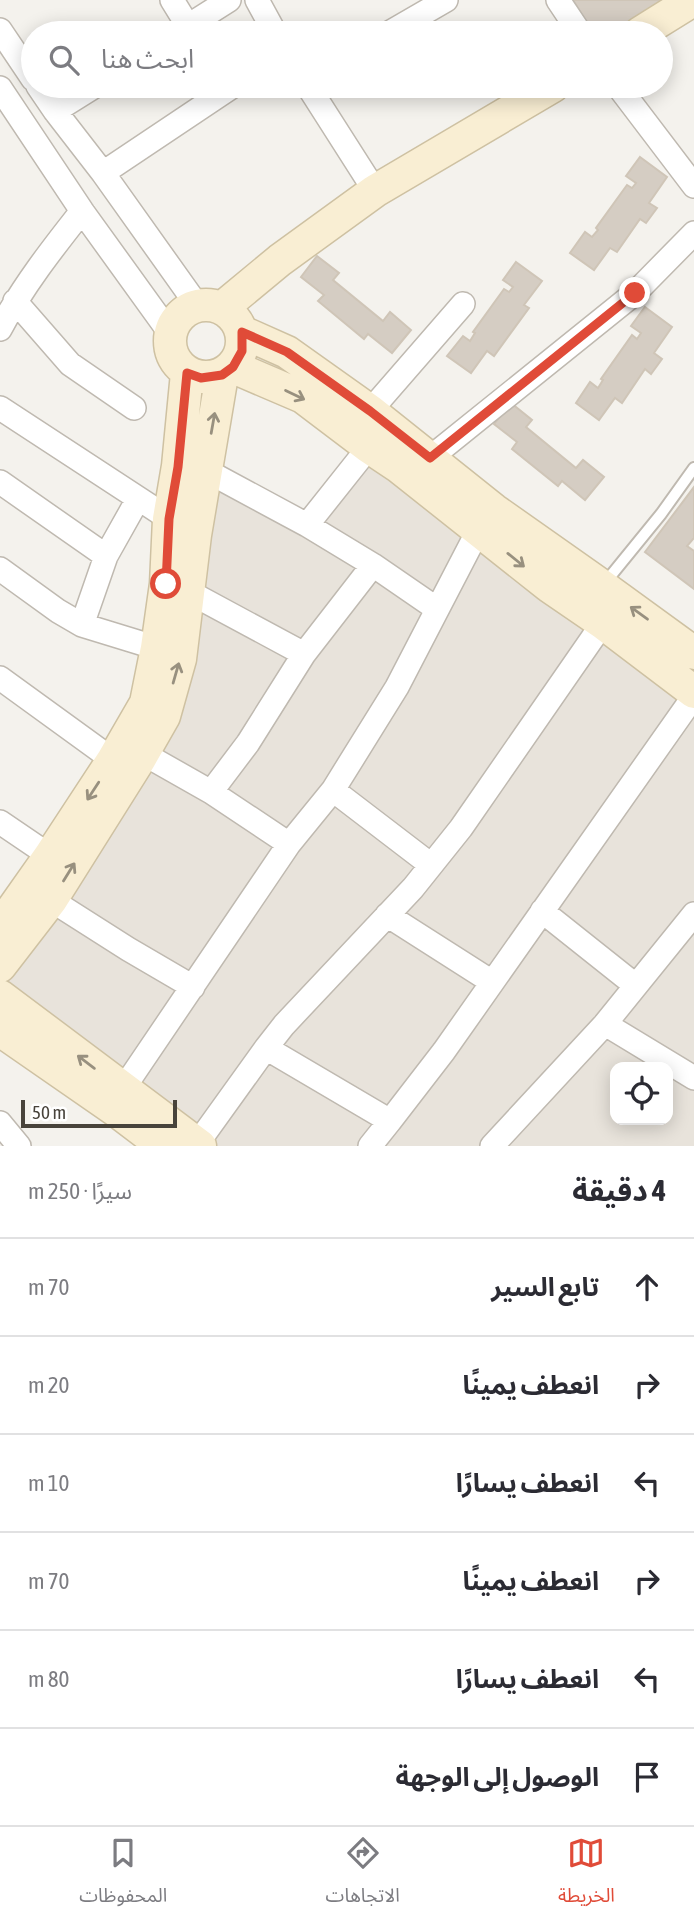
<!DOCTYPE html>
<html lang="ar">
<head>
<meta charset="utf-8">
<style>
	body { margin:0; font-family:"Asap Condensed","Noto Sans Arabic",sans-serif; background:#f2f2f3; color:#2b2b33; direction:rtl }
	.controls { position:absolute; right:21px; bottom:21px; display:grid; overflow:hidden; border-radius:14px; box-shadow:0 4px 18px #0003 }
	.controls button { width:63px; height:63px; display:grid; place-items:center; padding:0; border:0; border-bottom:2px solid #e1e1e2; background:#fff; color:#2b2b33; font:35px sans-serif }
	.scale { position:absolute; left:21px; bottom:18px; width:156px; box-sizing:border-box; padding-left:7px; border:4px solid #48433b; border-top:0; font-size:19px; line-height:24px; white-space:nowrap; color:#48433b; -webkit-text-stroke:5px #fff; paint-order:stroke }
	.stop { position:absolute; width:21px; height:21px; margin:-16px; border:5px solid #e04b38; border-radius:50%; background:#fff }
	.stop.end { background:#e04b38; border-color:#fff; box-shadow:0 2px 7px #0008 }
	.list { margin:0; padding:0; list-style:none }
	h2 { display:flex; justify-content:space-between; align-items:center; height:91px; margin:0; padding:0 28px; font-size:30px }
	h2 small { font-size:23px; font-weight:400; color:#7c7c81 }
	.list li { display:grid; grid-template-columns:46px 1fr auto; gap:21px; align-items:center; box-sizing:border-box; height:98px; padding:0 28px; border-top:2px solid #e1e1e2 }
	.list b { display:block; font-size:26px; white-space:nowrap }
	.list em { font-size:23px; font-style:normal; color:#7c7c81 }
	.icon { flex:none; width:38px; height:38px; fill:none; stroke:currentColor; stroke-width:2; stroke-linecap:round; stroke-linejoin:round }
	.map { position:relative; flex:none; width:694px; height:1146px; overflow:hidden; direction:ltr }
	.search { position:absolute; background:#fff; box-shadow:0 4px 18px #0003; left:21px; right:21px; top:21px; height:77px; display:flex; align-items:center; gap:18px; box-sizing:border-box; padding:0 24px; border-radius:38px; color:#7c7c81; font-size:26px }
	.sheet { height:679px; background:#fff }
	nav { display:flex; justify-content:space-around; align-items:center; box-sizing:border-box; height:98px; border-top:2px solid #e1e1e2; background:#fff; font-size:19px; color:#7c7c81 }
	nav a { display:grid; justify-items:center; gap:4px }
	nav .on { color:#e04b38 }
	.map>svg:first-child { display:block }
</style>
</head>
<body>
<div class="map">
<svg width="694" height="1146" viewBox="0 0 694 1146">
	<rect width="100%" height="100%" fill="#f4f2ed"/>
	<!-- residential -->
	<path fill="#e8e3db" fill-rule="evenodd" d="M369,450L694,697V1146H201L0,996V967L169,719L207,473L307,526ZM615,1067H668V1120H615Z"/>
	<!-- building -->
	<path fill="#d5cdc3" stroke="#cfc5b7" stroke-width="2" d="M573,0H664L616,30L587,23Z
		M573,0H664L616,30L587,23Z
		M640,157L667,177L649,203L657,208L646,223L640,219L617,252L610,248L594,270L570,253L585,232L592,237L598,230L596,228L627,185L632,188L636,183L626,176Z
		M317,256L339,273L333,280L383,321L390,312L411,330L392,353L368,334L364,339L318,301L324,295L301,277Z
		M516,262L542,281L524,305L529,308L494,356L487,351L471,373L447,356L463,336L470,341L475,333L473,332L504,289L509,292L513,287L503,280Z
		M645,307L672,327L654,353L662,359L651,374L645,369L622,403L615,398L599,420L576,403L590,382L598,388L603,380L601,379L632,335L637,339L641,333L631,326Z
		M511,403L532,420L526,427L576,468L583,460L604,477L585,500L562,481L558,486L512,449L517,442L494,424Z
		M694,487V538L687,546L694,551V589L645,552Z"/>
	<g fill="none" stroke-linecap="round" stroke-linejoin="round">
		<!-- lane casing -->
		<g stroke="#bfb9b0" stroke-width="14">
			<path id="lane" d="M604,584L661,514L694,468"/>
		</g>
		<!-- street casing -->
		<g stroke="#bfb9b0" stroke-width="26">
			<path id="street" d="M172,0L188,26
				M257,0L275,33
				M558,0L580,33
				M0,30L33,79
				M177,33L229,0
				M389,33L446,0
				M38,86L55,111L103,173L197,305
				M308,86L375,191
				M618,86L694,186
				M0,88L82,211L170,333
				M55,111L95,86
				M103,173L233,86
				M15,301L70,364L134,408
				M0,329C23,286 52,249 82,211
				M0,408L179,525
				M370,411L463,304
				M430,458L635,293L694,233
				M205,470L307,525L373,565L304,654L248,743L211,792L289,844
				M0,482L106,556L82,625
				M307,525L369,447
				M106,556L138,499
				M373,565L437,609
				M0,569L58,611L82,625L157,648
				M187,591L304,654
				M0,678L113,760
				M144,754L211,792
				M333,790L431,865
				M0,822L50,856
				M51,900L128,949L193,987
				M542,911L635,985
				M387,915L492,982
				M605,1024L694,1078
				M266,1048L390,1121L444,1051L694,696
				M123,1089L289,844L333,790L397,687L479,529
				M0,1123L19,1146
				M197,1144L266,1048L284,1025L413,888L461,828L603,623
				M370,1146L390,1121
				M492,1146L605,1024L694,914"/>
		</g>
		<!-- secondary casing -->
		<g stroke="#cec1a2" stroke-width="35">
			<path id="secondary" d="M640,33L693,0
				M170 341a36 36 0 1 1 72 0a36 36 0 1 1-72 0Z
				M222,308L280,260L375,191L553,86
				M242,332L287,352L370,411L494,510L602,586L694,653
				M233,367L303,397L369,447L399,467L549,586L603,623L694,692
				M0,927L50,856L113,760L146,703L157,648L166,584L169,519L178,466L187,373
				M0,966L51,900L139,760L164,716L180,659L195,535L222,375
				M0,996L200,1146
				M0,1030L117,1111L163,1146"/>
		</g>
		<!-- lane -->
		<use href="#lane" stroke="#fff" stroke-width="10"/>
		<!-- street -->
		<use href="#street" stroke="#fff" stroke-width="23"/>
		<!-- secondary -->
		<use href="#secondary" stroke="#f9eed3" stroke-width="32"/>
	</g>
	<!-- one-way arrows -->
	<defs><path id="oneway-shaft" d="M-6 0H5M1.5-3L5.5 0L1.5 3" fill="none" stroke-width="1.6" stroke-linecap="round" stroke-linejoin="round" transform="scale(1.75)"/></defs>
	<g stroke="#98907f">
		<use href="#oneway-shaft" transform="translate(295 395) rotate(26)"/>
		<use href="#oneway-shaft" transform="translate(213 423) rotate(-80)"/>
		<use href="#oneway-shaft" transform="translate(516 560) rotate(39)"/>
		<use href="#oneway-shaft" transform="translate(639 613) rotate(-144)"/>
		<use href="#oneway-shaft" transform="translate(176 673) rotate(-74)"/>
		<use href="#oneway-shaft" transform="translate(93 791) rotate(123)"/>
		<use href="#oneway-shaft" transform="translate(69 872) rotate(-58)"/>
		<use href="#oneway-shaft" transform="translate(86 1062) rotate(-143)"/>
	</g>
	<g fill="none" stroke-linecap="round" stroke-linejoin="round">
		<!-- route -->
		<path stroke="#e04b38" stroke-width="9" d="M166,584L169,519L178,467L187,373L201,378L222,375L233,367L242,351V332L287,352L370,411L430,458L635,293"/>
	</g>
</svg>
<div class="controls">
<button><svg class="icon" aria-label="locate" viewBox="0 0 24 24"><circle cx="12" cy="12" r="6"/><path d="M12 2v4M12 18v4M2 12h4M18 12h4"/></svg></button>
</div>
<div class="scale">50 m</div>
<div class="stop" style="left:166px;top:584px"></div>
<div class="stop end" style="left:635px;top:293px"></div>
<div class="search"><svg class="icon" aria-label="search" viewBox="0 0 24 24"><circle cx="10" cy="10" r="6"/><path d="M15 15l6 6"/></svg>ابحث هنا</div>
</div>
<section class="sheet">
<h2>4 دقيقة<small>سيرًا · 250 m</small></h2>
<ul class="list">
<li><svg class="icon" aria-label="ahead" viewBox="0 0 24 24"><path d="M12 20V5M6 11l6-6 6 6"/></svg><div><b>تابع السير</b></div><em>70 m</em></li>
<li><svg class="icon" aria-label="right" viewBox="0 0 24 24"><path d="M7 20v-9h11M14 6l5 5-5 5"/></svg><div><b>انعطف يمينًا</b></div><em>20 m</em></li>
<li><svg class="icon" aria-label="left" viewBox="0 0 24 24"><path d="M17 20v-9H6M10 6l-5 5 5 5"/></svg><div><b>انعطف يسارًا</b></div><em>10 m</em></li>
<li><svg class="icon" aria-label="right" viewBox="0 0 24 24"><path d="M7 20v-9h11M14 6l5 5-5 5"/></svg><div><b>انعطف يمينًا</b></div><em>70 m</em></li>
<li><svg class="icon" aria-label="left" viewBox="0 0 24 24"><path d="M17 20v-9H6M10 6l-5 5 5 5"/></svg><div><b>انعطف يسارًا</b></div><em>80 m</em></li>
<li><svg class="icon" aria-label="arrive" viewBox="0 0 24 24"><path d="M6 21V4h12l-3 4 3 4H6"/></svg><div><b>الوصول إلى الوجهة</b></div></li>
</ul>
</section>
<nav>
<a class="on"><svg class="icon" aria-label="map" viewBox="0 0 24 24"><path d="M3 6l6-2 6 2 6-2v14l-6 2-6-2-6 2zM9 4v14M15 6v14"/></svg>الخريطة</a>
<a><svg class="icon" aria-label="directions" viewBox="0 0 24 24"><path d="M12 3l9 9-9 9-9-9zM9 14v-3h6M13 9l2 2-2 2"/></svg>الاتجاهات</a>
<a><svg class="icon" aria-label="saved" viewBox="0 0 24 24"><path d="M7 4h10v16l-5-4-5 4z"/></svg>المحفوظات</a>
</nav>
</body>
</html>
